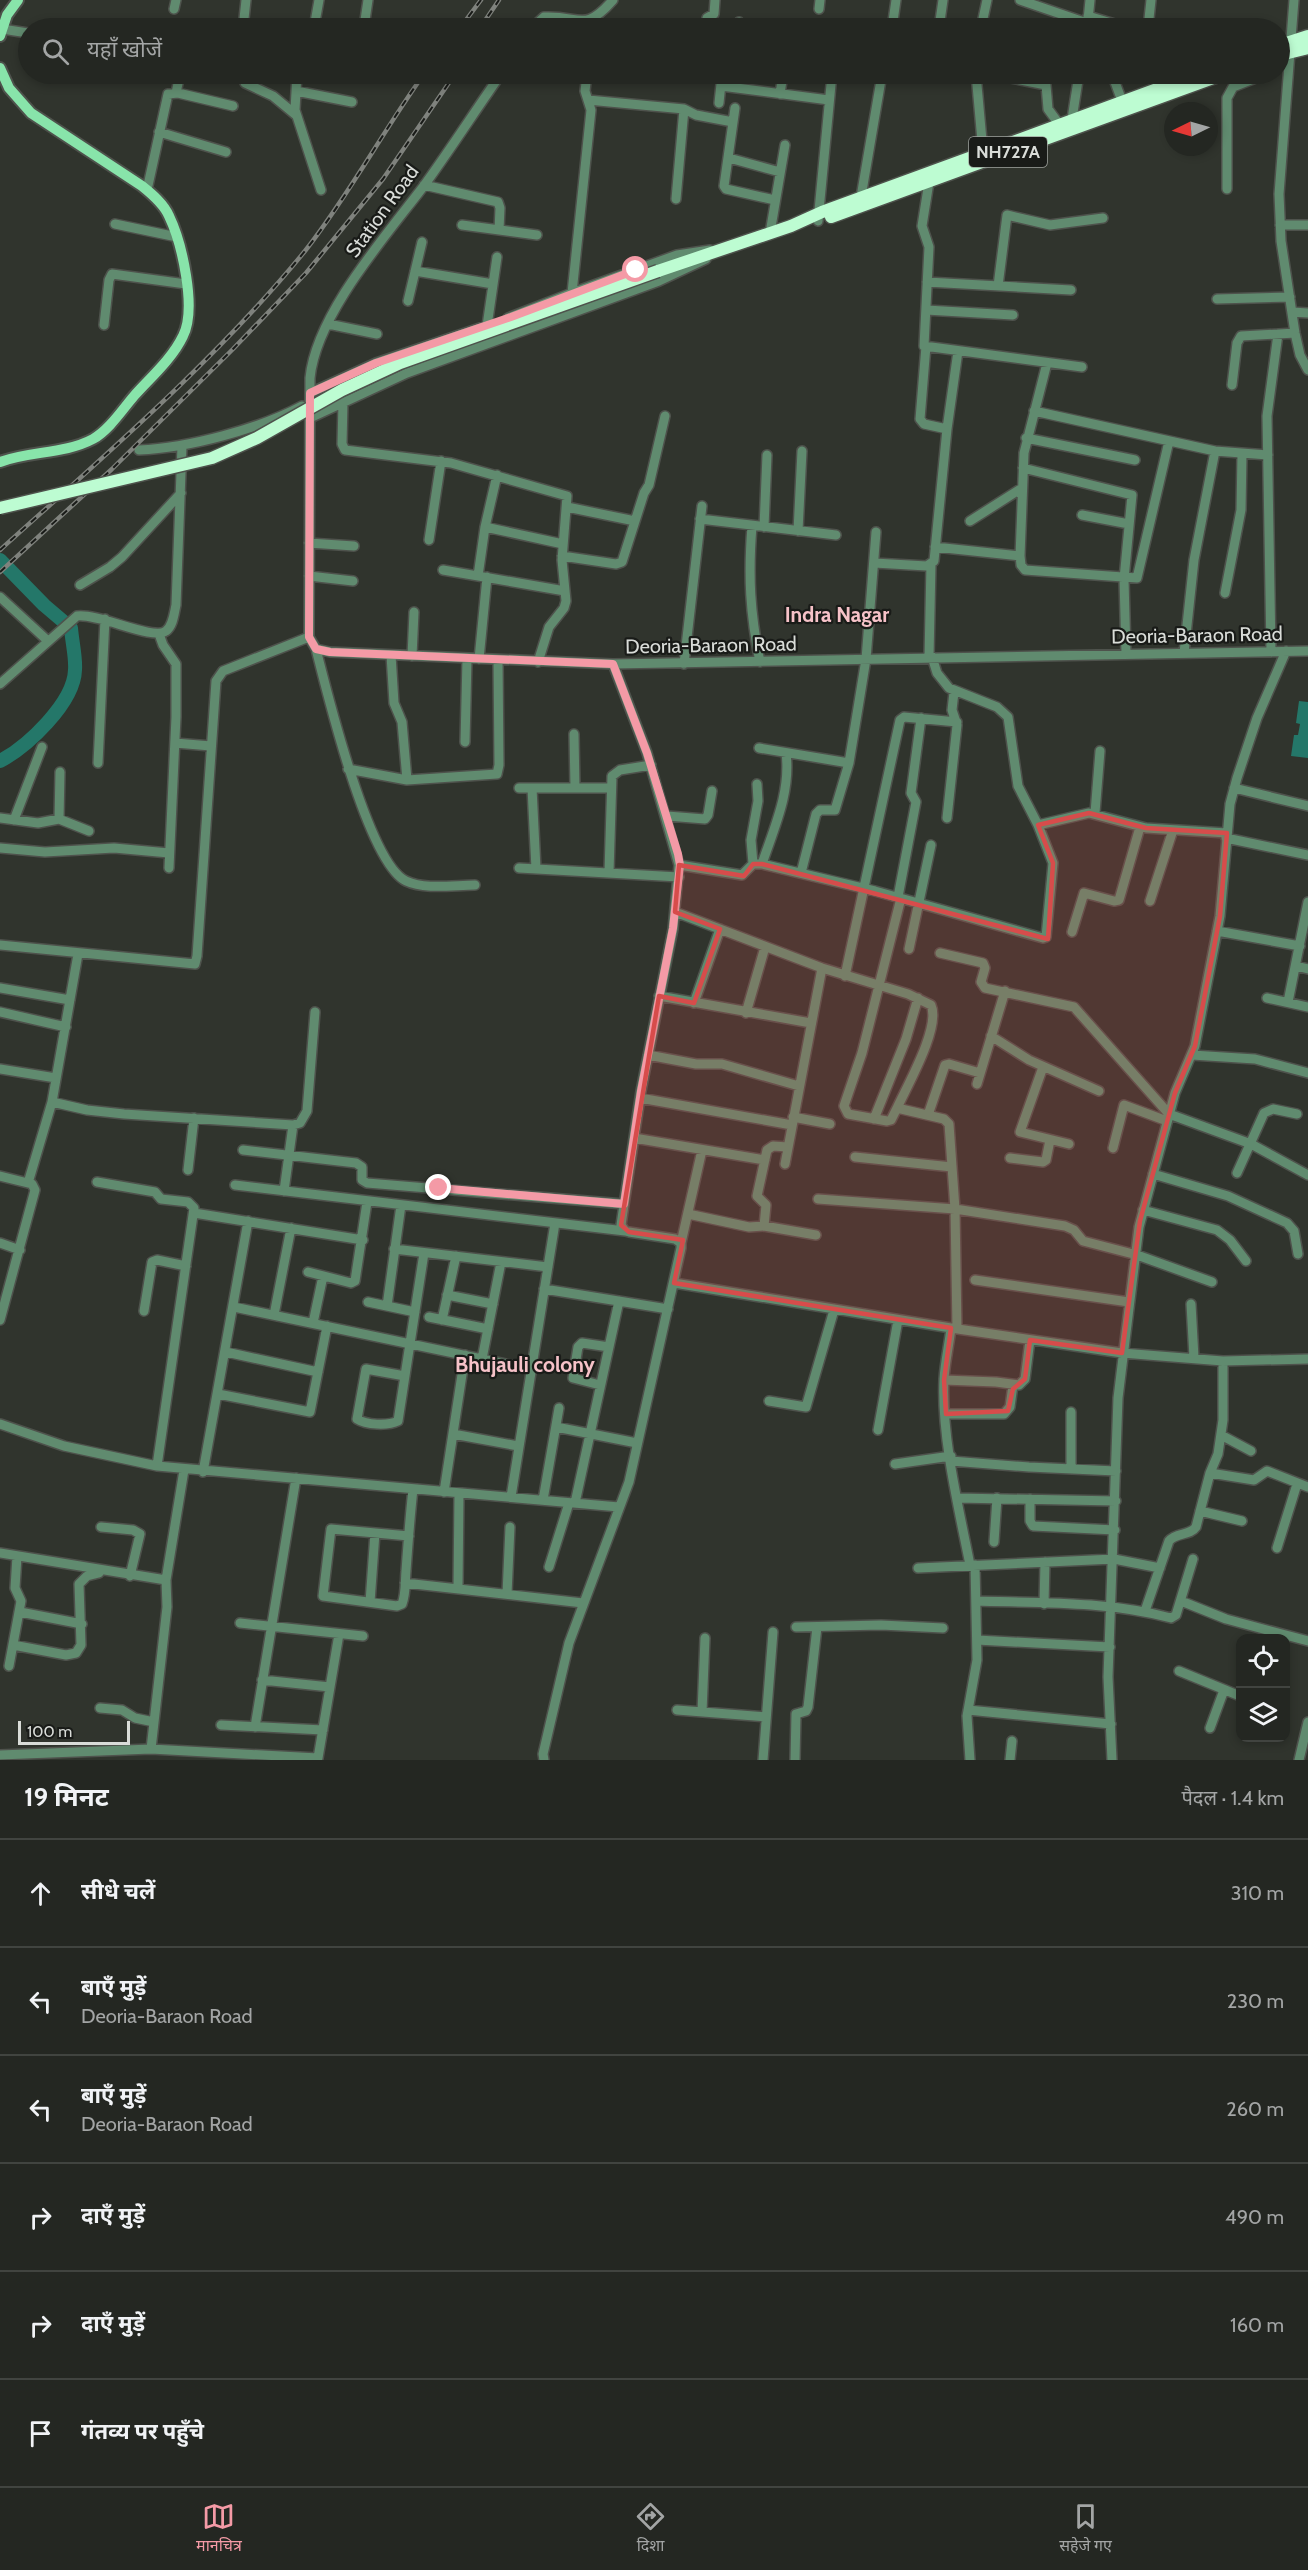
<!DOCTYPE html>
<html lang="hi">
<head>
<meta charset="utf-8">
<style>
	body { margin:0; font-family:Cabin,"Noto Sans Devanagari",sans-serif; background:#30332f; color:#f1f3f6 }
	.controls { position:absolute; right:18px; bottom:18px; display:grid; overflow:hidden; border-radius:12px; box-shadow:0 3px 9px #0003 }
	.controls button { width:54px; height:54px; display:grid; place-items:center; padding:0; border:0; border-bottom:2px solid #414440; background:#242722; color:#f1f3f6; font:30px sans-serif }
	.compass { position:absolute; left:1164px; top:102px; width:54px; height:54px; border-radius:50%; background:#242722; box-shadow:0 3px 9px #0003; rotate:265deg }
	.scale { position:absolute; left:18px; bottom:15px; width:112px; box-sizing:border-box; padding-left:6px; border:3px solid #d9dcd8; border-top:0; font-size:16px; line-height:21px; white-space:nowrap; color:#d9dcd8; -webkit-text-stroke:4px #191b18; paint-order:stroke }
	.stop { position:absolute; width:18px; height:18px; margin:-14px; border:4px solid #f49aa6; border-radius:50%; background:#fff }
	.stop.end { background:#f49aa6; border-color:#fff; box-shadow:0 2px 6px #0008 }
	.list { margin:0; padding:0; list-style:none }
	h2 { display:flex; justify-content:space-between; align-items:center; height:78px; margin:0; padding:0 24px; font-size:26px }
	h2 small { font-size:20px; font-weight:400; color:#a3a5a5 }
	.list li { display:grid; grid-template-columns:39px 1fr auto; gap:18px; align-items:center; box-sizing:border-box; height:108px; padding:0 24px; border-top:2px solid #414440 }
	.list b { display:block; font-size:22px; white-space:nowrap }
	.list p { margin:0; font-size:20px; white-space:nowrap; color:#a3a5a5 }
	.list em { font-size:20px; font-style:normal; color:#a3a5a5 }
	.icon { flex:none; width:33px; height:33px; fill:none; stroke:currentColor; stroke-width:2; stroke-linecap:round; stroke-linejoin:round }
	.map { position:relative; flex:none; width:1308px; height:1760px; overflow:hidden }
	.search { position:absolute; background:#242722; box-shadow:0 3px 9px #0003; left:18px; right:18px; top:18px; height:66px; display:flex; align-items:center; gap:15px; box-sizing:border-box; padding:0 21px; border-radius:33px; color:#a3a5a5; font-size:22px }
	.sheet { height:726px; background:#242722 }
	nav { display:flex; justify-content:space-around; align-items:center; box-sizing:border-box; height:84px; border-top:2px solid #414440; background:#242722; font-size:16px; color:#a3a5a5 }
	nav a { display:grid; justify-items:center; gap:3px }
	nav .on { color:#f49aa6 }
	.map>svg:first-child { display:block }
</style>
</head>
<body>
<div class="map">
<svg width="1308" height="1760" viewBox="0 0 1308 1760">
	<rect width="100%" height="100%" fill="#30342d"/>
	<!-- water -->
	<path fill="#247769" d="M1299,701L1308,702V758L1291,756L1294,735H1298L1300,724L1296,723Z"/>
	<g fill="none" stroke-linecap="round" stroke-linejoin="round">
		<!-- river -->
		<path stroke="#247769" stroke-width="14" d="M0,560L44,605L71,628C72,642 76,657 75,670C74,703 27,747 0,761"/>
		<!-- minor casing -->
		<g stroke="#4e524c" stroke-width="12">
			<path id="minor" d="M1020,0L1087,23
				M1294,0L1279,194L1281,241L1295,333L1300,355L1308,370
				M174,9L176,0
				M819,9L820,0
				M1088,16L1128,28
				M1088,20L1090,0
				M364,27L368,0
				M243,28L246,0
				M314,28L319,0
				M532,28L544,17C581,15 583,34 613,0
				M705,28L707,18L714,14L715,0
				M738,28L739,22
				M837,28V27
				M892,28L896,0
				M939,28L943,0
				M981,28L987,0
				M1148,28L1151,0
				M2,29L28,33
				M297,74L295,110L321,190
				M501,74C475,111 450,150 423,187C385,237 316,315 310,378L309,637L316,649L330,652L613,664L1308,651
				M976,74L983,152
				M990,74L1046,85L1048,109L1059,124
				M1112,74L1122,101
				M245,83L273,96L296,115
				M721,86L829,100
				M296,91L352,102
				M176,93L180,74
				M780,94L783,74
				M588,100L684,109L696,115L733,122
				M719,103L722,74
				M735,108L724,186L726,189L775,200
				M1072,119L1079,74
				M159,132L226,152
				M729,158L780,172
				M929,182L922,226L929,247L924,346L1082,367
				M424,185L498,202L500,208L499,230
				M1227,189V98L1233,87L1266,74
				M147,190L168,94L178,93L233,106
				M861,197L882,74
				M676,199L684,109
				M818,221L832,74
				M115,224L177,237
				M462,225L537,235
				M1280,225H1308
				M770,233L785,145
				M415,271L493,284
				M927,282L1071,290
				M998,286L1007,215L1050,225L1103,218
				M572,293L591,110L585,91L587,74
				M1217,299L1290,297
				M408,301L422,242
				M926,310L1013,315
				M1292,312L1308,313
				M508,318L572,293L677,255L710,250
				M328,324L377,334
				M104,325L109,280L112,274L186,284
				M487,326L497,257
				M926,346L920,419L924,424L947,429
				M1047,363L1024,453L1020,556L1021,565L1025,570L1137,578L1169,441
				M1232,385L1237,343L1241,336L1295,333
				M310,393L376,363L492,324
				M343,402L342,444L345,450L451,463L567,496L562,560L566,601L564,608L549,627L538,662
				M1034,411L1215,451L1268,455
				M310,418L407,373L659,281L706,259
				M1026,438L1135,460
				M139,450C188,448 259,429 302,406
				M1023,468L1132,495L1124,579L1126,654
				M567,507L635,521
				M1082,515L1129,524
				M700,519L836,535
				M970,521L1022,488
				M752,526C748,576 750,613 760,662
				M485,527L563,544
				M764,527L767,455
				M798,531L802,451
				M429,540L441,461
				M309,543L354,546
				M935,547L1020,556
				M562,556L616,564L622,562L644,493L649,485L665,416
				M874,563L927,566L934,561L947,429L958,351
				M443,570L565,591
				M309,576L353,581
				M478,576L485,527L497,475
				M80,585L110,567L122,557L181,493
				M1225,593L1241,510L1242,454
				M0,597L48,641
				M159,634L163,645L176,664V717L169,868
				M316,649C327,692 368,863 406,881C425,890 454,885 475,885
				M1271,652L1267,416L1278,334
				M1184,653L1194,560L1215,451
				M391,655L394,703L402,722L407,780
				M412,656L414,612
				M929,657L931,564
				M479,659L487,577
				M684,664L702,506
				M0,684L77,616C99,613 153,641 166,631C173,626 174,614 176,605L182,446
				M574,734L575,788
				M465,742L467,659
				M175,743L211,746
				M759,748L849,763
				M98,763L105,619
				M348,769L407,780L497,774L499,765L498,660
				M519,788H610
				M532,788L536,869
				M1234,788L1308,806
				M1095,813L1100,751
				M667,816L705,819L708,815L712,791
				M0,818L38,823L59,819L89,831
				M947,818L957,725L952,710L954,692
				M59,819L60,772
				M14,820L42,747
				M1038,825L1089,813L1146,828L1227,833
				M1226,838L1308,855
				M0,848L45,852L114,848L169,853
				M753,864L751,840L758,801L757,784
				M762,864C774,828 791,792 786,753
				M679,865L742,875L753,864H762L875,891L1043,938L1046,937L1053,863L1038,825L1018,786L1008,717L997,707L949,688L937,673L932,657
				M519,868L679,877
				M609,872L612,776L620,770L651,765
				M801,873L816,814L820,810H835L849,763L858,708L866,659L876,532
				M898,897L916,802L911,793L921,718
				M1150,901L1173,830
				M675,912L822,968L908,994L931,1005C941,1027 907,1086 897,1108L944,1119L949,1124L955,1209L957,1329
				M1217,931L1300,946
				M1072,932L1084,893L1114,901L1119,900L1140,827
				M0,945L195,964L197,956L216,681L223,671L309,637
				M909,949L931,845
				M940,953L983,963L985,968L981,982L985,988L1074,1007L1169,1114L1251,1144L1308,1175
				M78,954L52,1102L87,1110L124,1114L293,1125L300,1123L307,1111L315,1012
				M1296,966L1308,969
				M845,976L900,720L904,717L957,722
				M0,988L70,1000
				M659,996L811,1023
				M1267,998L1308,1007
				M1288,1002L1308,902
				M694,1003L720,929
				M0,1012L66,1027
				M746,1013L765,947
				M991,1036L1029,1060L1099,1091
				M648,1055L696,1064H722L799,1086
				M1192,1055L1255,1059L1308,1073
				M1043,1067L1020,1132L1069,1144
				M0,1069L56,1078
				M977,1084L1005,991
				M640,1098L792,1125
				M897,1108L891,1120L887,1121L848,1114L844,1106L862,1053L901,898
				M928,1115L945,1065L949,1064L980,1073
				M793,1117L830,1124
				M874,1119L906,1039L918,998
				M634,1138L765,1160
				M1113,1148L1124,1105L1167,1121
				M243,1150L356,1163L362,1167V1180L367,1183L624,1204
				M855,1157L952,1167
				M1010,1158L1043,1162L1046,1160L1050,1140
				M785,1164L822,968
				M188,1170L194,1118
				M1237,1173L1264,1113L1273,1109L1297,1114
				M1153,1174L1228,1196L1287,1223L1294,1231L1298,1254
				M0,1176L32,1184L35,1190L0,1320
				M97,1182L155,1192L161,1199L188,1202L194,1208L157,1466
				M28,1183L52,1102
				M235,1185L625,1231
				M284,1191L293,1125
				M818,1199L955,1209L1065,1226L1074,1230L1083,1241L1137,1255L1212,1282
				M1143,1210L1217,1230L1230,1240L1246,1261
				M194,1213L363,1240
				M688,1214L749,1227L764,1226L816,1235
				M764,1226L766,1205L757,1196L767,1150L773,1146L788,1147
				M0,1243L20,1250
				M681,1243L702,1150
				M394,1249L548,1267
				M308,1272L351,1283L355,1281L367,1202
				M975,1280L1129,1302
				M674,1283L951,1328L1122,1353L1223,1361L1308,1359
				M544,1289L668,1309
				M447,1295L493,1304
				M368,1302L415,1312
				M1191,1304L1194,1358
				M387,1306L401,1205
				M234,1307L530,1369
				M144,1311L152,1262L157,1260L186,1266
				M274,1315L291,1228
				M429,1317L488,1329
				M442,1320L456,1256
				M313,1323L323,1276
				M951,1328C949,1345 945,1362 944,1379C941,1436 959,1509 970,1565
				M226,1352L318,1372
				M482,1359L501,1262
				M405,1376L366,1369L357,1419C366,1425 388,1426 398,1421L424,1253
				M944,1380L996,1382L1019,1385L1025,1379L1030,1340
				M600,1385L573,1378L578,1347L582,1343L609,1347
				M218,1394L310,1412L327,1326
				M769,1401L806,1407L834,1310
				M946,1414H1004L1010,1407L1013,1385
				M0,1424L64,1446L157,1466L619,1507
				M556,1427L637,1443
				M878,1430L898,1320
				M453,1434L518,1446
				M1221,1435L1251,1451
				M951,1461L1029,1467L1116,1471
				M895,1464L951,1456
				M1071,1469V1412
				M203,1472L248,1221
				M1210,1473L1254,1480L1267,1471L1308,1487
				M444,1492L465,1355
				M511,1497L555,1223
				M957,1498L1116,1501
				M1030,1499V1521L1033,1526L1115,1530
				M543,1500L559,1408
				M575,1503L619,1301
				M1200,1511L1242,1521
				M101,1527L133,1530L140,1534L130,1576
				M409,1536L331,1529L323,1596L397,1606L402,1604C406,1594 405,1581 406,1571C408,1543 410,1516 413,1489
				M994,1542L997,1498
				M1277,1548L1297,1484
				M0,1553L166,1580L184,1470
				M549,1567L569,1503
				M918,1568L1114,1559L1160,1568
				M405,1583L583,1603
				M458,1588L459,1493
				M507,1594L510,1527
				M976,1601C1041,1603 1107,1601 1171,1618L1176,1615L1193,1559
				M1181,1601L1226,1619L1308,1641
				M370,1602L375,1533
				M1044,1604L1045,1562
				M1145,1611L1169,1541C1176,1532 1190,1536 1196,1527L1210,1473L1218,1454L1223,1420V1361
				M20,1612L82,1624
				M240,1623L363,1636
				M796,1627L881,1625L943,1628
				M977,1640L1110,1647
				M13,1645L66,1655L76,1653L81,1645L79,1584L87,1576L99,1573
				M9,1666L21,1601L15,1588L17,1556
				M1179,1671L1240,1696
				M262,1680L330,1687
				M100,1708L122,1710L135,1718L154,1722
				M677,1710L766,1717
				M968,1710L1111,1724
				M702,1712L705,1638
				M221,1725L323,1730
				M255,1727L296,1478
				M1210,1728L1224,1690
				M151,1749L167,1607L166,1580
				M0,1755L151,1749L318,1758L339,1634
				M544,1760L543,1754L569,1643L629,1482L681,1248V1243L675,1239L629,1232L625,1231L621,1225L641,1091L673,929L679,865L647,753L613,664
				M763,1760L773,1632
				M795,1760L796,1714L806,1711L808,1707L817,1627
				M970,1760L967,1716L977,1660L975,1565
				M1010,1760L1012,1741
				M1112,1760L1108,1677L1118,1398L1139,1227L1175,1093L1195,1046L1220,916L1230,804L1237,778L1257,718L1286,651
				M1299,1760L1308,1722"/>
		</g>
		<!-- major casing -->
		<g stroke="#4e524c" stroke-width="14">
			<path id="major" d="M0,36L7,15L18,0
				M0,68L9,88L31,113L142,186C152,194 164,204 169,216C182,243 197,309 183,336C172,359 150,378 134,396C122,410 109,430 93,439C65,454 29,451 0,462"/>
		</g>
		<!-- highway casing -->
		<g stroke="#4e524c" stroke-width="15">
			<path id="highway" d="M1280,45L1308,36
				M1280,55L1308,48
				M831,217L1224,74
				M658,271L791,226L822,212L1198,74"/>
		</g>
		<!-- minor -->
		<use href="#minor" stroke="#608b6f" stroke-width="9"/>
		<!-- major -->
		<use href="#major" stroke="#88e4aa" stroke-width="10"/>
		<!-- highway -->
		<use href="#highway" stroke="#bdfcd2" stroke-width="12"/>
		<!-- rail casing -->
		<g stroke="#7f827d" stroke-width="4.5">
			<path id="rail" d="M460,28L481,0
				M480,28L499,0
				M0,550C103,457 217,359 305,251C349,195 383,131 424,74
				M0,572L112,469L233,349L306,273L383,179L455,74"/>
		</g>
		<!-- rail -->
		<use href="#rail" stroke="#191b18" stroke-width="2" stroke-dasharray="7" stroke-linecap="butt"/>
		<!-- highway-bridge casing -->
		<g stroke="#4e524c" stroke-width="15" stroke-linecap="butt">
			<path id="highway-bridge" d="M0,508L212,458L257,438L342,390L400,363L658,271"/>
		</g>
		<!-- highway-bridge -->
		<use href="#highway-bridge" stroke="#bdfcd2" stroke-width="12"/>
	</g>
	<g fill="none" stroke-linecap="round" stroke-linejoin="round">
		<!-- route -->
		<path stroke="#f49aa6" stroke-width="8" d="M439,1188L624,1204L641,1091L673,928L680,865L678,854L647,753L613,664L330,652L316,649L309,637L310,393L376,363L511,317L636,270"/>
	</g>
	<!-- marked area -->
	<path fill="#d74c4b" fill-opacity="0.2" stroke="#d74c4b" stroke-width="4.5" stroke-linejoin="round" d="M1089,813L1146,828L1227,833L1220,916L1195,1046L1175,1093L1140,1221L1122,1353L1030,1340L1025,1379L1013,1389L1008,1411L946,1414L944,1380L951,1328L674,1283L683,1240L629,1232L621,1225L659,996L694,1003L720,929L675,912L679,865L744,876L753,864H762L1048,939L1053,863L1038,825Z"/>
	<g text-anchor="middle" stroke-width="4.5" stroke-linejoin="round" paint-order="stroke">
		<!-- shield labels -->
		<rect fill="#191b18" stroke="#9fa29e" stroke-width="1.5" x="969" y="137" width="78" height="30" rx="4.5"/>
		<g font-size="18" font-weight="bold" fill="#d9dcd8">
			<text x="1008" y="158">NH727A</text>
		</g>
		<!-- street labels -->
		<g font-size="20" fill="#d9dcd8" stroke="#191b18">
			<text transform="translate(382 211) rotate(-54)" y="7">Station Road</text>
			<text transform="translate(1197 635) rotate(-1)" y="7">Deoria-Baraon Road</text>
			<text transform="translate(711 645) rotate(-1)" y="7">Deoria-Baraon Road</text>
		</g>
		<!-- neighbourhood labels -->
		<g font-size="21" font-weight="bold" fill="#f6c2c8" stroke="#191b18">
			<text x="837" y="622">Indra Nagar</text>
			<text x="525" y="1372">Bhujauli colony</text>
		</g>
	</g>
</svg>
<div class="controls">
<button><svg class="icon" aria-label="locate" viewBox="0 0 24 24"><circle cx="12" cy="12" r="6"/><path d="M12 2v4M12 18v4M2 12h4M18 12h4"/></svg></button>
<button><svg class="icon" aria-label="layers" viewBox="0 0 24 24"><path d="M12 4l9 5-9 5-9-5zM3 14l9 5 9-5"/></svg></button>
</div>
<svg class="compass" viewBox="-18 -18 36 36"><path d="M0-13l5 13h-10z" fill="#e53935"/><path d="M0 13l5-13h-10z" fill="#a3a5a5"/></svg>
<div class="scale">100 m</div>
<div class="stop" style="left:636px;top:270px"></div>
<div class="stop end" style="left:439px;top:1188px"></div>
<div class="search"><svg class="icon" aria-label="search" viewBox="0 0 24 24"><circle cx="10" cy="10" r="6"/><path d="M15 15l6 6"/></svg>यहाँ खोजें</div>
</div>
<section class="sheet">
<h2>19 मिनट<small>पैदल · 1.4 km</small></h2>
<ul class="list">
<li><svg class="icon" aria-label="ahead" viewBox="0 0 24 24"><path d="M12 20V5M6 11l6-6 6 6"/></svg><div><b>सीधे चलें</b></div><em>310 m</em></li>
<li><svg class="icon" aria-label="left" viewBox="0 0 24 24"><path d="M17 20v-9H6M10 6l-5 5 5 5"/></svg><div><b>बाएँ मुड़ें</b><p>Deoria-Baraon Road</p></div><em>230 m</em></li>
<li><svg class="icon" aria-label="left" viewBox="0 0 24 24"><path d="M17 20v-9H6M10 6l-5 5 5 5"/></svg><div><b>बाएँ मुड़ें</b><p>Deoria-Baraon Road</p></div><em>260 m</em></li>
<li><svg class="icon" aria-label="right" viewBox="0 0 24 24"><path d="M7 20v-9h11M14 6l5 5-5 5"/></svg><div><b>दाएँ मुड़ें</b></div><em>490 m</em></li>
<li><svg class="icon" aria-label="right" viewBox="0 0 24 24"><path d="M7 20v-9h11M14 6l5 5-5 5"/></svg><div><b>दाएँ मुड़ें</b></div><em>160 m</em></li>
<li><svg class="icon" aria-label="arrive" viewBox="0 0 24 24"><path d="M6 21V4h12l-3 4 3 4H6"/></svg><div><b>गंतव्य पर पहुँचे</b></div></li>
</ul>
</section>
<nav>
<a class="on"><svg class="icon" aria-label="map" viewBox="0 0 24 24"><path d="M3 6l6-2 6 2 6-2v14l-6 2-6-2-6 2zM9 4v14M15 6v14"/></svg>मानचित्र</a>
<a><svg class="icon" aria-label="directions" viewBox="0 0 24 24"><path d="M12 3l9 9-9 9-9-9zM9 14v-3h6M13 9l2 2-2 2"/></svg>दिशा</a>
<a><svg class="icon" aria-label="saved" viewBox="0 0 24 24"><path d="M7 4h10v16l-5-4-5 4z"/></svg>सहेजे गए</a>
</nav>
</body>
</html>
